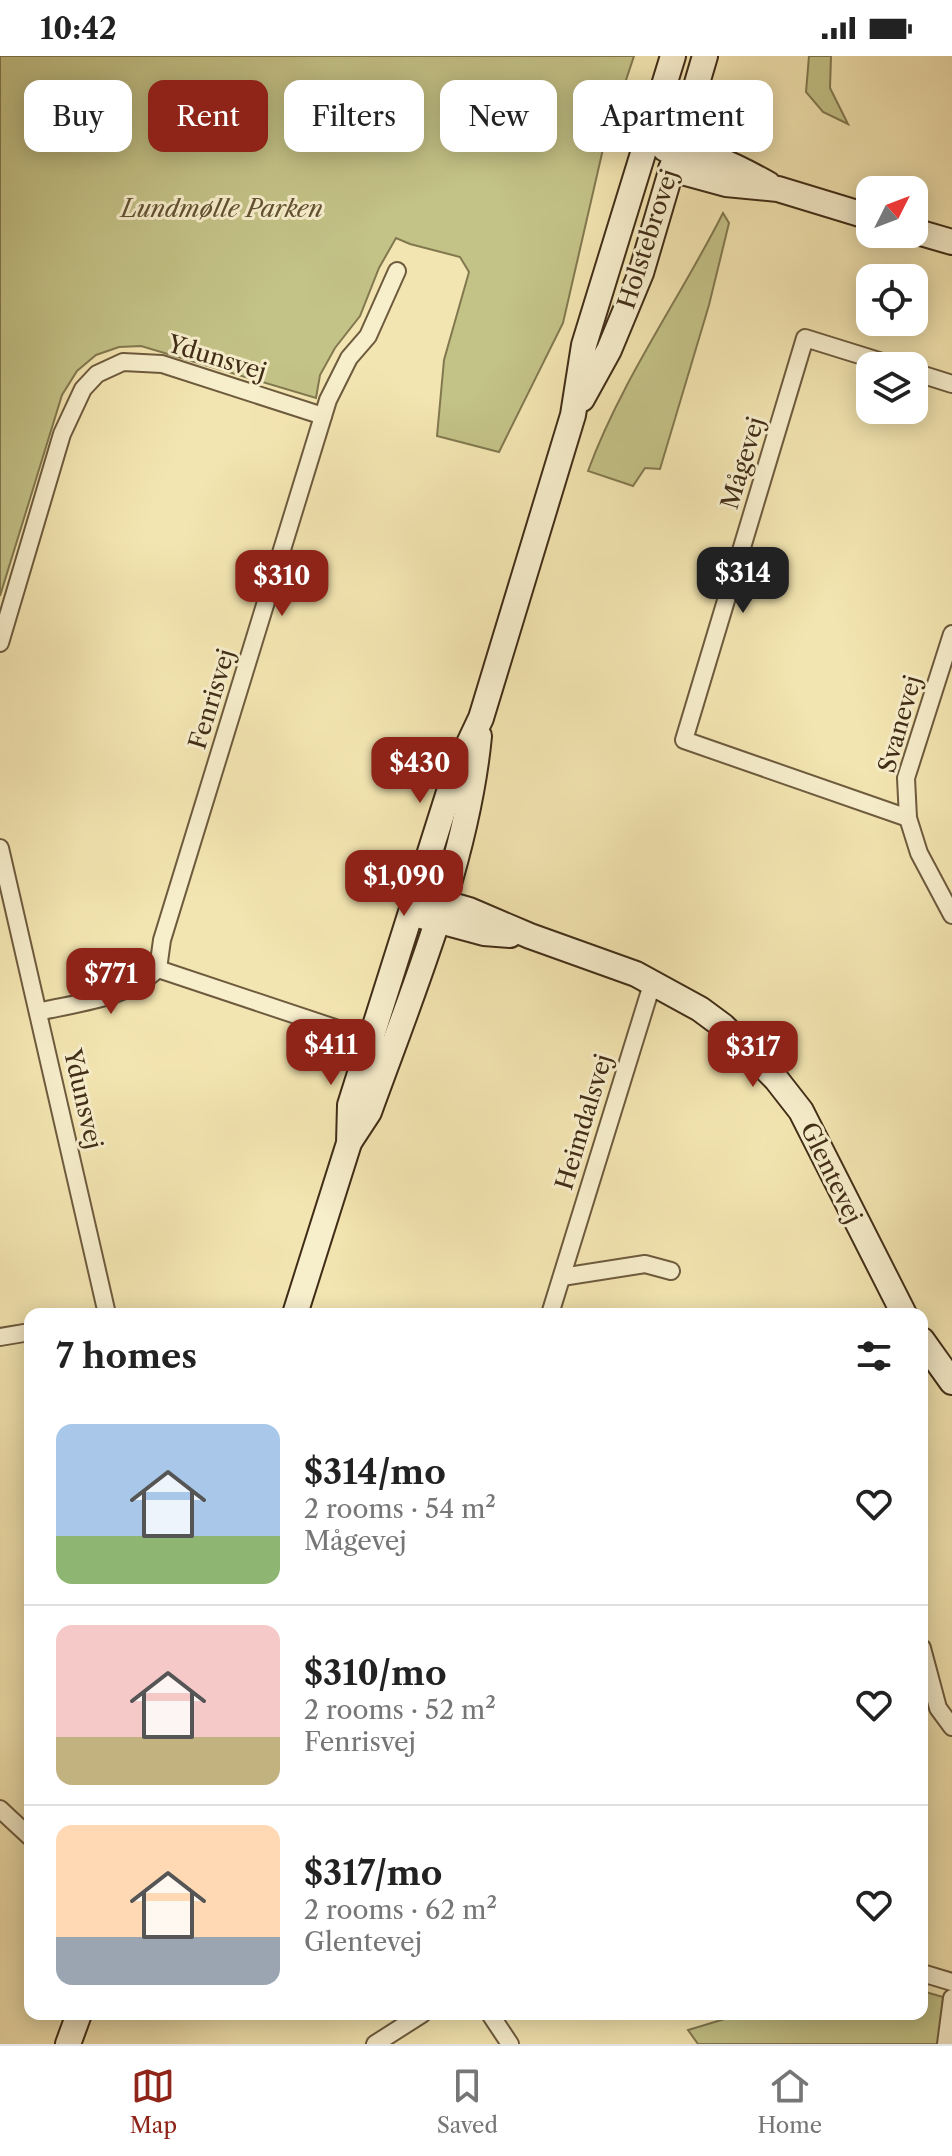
<!DOCTYPE html>
<html lang="en">
<head>
<meta charset="utf-8">
<style>
  body { margin:0; font-family:"Libre Caslon Text",serif; background:#f2f2f2; color:#222; height:100vh; display:flex; flex-direction:column; font-size:30px; white-space:nowrap }
  * { box-sizing:border-box; margin:0 }
  p { font-size:26px; color:#767676 }
  .icon { flex:none; width:44px; height:44px; fill:none; stroke:currentColor; stroke-width:2; stroke-linecap:round; stroke-linejoin:round }
  .map { position:relative; flex:1; overflow:hidden }
  .details { position:absolute; left:24px; top:1252px; width:904px; height:712px; display:flex; flex-direction:column; background:#fff; border-radius:16px; box-shadow:0 4px 20px #0003 }
  .details>* { flex:none }
  .guide { position:absolute; left:24px; top:24px; width:904px; height:72px; display:flex; gap:16px }
  .needle { width:52px; rotate:48deg }
  .buttons { position:absolute; left:856px; top:120px; display:grid; gap:16px }
  .buttons a { display:grid; place-items:center; width:72px; height:72px; border-radius:16px; background:#fff; box-shadow:0 4px 20px #0003; font-size:40px }
  .price { position:absolute; translate:-50% -68px; padding:0 18px; border-radius:16px; background:#8f2418; color:#fff; font-size:26px; line-height:52px; filter:drop-shadow(0 2px 4px #0008) }
  .price::after { content:''; position:absolute; left:50%; top:48px; width:24px; height:18px; margin-left:-12px; background:inherit; clip-path:polygon(0 0,100% 0,50% 100%) }
  .price.selected { background:#222; color:#fff }
  ul { padding:0; list-style:none }
  li { display:flex; align-items:center; gap:24px; height:200px; padding:0 32px }
  li+li { border-top:2px solid #e0e0e0 }
  li span { display:grid; place-items:center; flex:none; width:224px; height:160px; border-radius:16px; color:#555 }
  li>.icon { margin-inline-start:auto }
  span .icon { width:96px; height:96px; fill:#fffc; stroke-width:1 }
  li b { font-size:34px }
  h2 { display:flex; justify-content:space-between; align-items:center; height:96px; padding:0 32px; font-size:34px }
  .tag { padding:0 28px; border-radius:16px; background:#fff; box-shadow:0 4px 20px #0003; font-size:28px; line-height:72px }
  .tag.selected { background:#8f2418; color:#fff }
  .status { display:flex; justify-content:space-between; align-items:center; height:56px; padding:0 40px; background:#fff; direction:ltr }
  .status svg { height:22px; fill:currentColor }
  .tabs { display:flex; justify-content:space-around; align-items:center; height:112px; border-top:2px solid #e0e0e0; background:#fff; font-size:22px; color:#767676 }
  .tabs a { display:grid; justify-items:center; gap:4px }
  .tabs .selected { color:#8f2418 }
  .map>svg:first-child { display:block }
</style>
</head>
<body>
<div class="status"><b>10:42</b><svg viewBox="0 0 49 12"><path d="M0 12V9h3v3zM5 12V6h3v6zM10 12V3h3v9zM15 12V0h3v12zM26 1h20v11H26zM47 4h2v5h-2z"/></svg></div>
<div class="map">
<svg width="952" height="1988" viewBox="0 0 952 1988">
  <rect width="100%" height="100%" fill="#f3e5b1"/>
  <filter id="stains"><feTurbulence type="fractalNoise" baseFrequency=".0025" numOctaves="4"/><feColorMatrix values="0 0 0 0 .2 0 0 0 0 .09 0 0 0 0 .02 0 0 0 .5 -.17"/></filter>
  <radialGradient id="worn" r=".72"><stop offset=".6" stop-color="#630" stop-opacity="0"/><stop offset="1" stop-color="#630" stop-opacity=".3"/></radialGradient>
  <g fill="#c3c287" stroke="#82784f" stroke-width="2">
    <polygon points="0,0 634,0 603,93 563,267 499,396 437,380 444,304 469,216 460,201 410,188 396,182 379,212 360,260 335,292 320,319 316,342 141,290 119,291 96,299 77,315 62,339 0,540"/>
    <polygon points="809,0 831,0 830,32 848,68 823,56 806,36"/>
    <path d="M723,157L729,167L709,249L660,413L645,412L633,430L588,415C622,323 679,244 723,157Z"/>
    <polygon points="922,1935 943,1941 939,1988 698,1988 688,1974 741,1958 922,1958"/>
  </g>
  <g fill="none" stroke-linecap="round" stroke-linejoin="round">
    <defs>
      <g id="street">
        <polyline points="895,310 805,282 684,684 908,762"/>
        <polyline points="914,316 952,328"/>
        <polyline points="952,578 906,722 908,762 919,797 952,859"/>
        <polyline points="0,587 62,378 83,333 97,318 123,306 162,308 323,360"/>
        <polyline points="0,792 107,1258"/>
        <polyline points="158,913 162,884 328,344 349,302 368,280 397,215"/>
        <polyline points="158,913 377,986"/>
        <path d="M38,956C81,946 125,943 158,913"/>
        <polyline points="562,1221 645,1208 671,1215"/>
        <polyline points="550,1258 653,925"/>
        <polyline points="0,1281 30,1276"/>
        <polyline points="922,1592 938,1652 952,1671"/>
        <polyline points="0,1753 30,1781"/>
        <polyline points="922,1917 952,1926"/>
        <polyline points="490,1958 510,1988"/>
        <polyline points="375,1988 422,1958"/>
        <polyline points="946,1988 952,1942"/>
      </g>
      <g id="secondary">
        <path d="M665,93C696,89 741,113 768,128"/>
        <polyline points="671,113 726,128 778,133 870,161"/>
        <polyline points="914,175 952,186"/>
        <polyline points="582,343 609,294 641,217 705,0"/>
        <polyline points="417,839 469,854 530,880 636,918 700,953 723,970 776,1023 801,1055 904,1258"/>
        <polyline points="421,860 484,877 510,879"/>
        <path d="M350,1085L369,1056C412,937 467,806 479,680"/>
        <polyline points="295,1258 349,1087 350,1049 455,717 481,662 573,359 584,289 673,0"/>
        <polyline points="922,1284 952,1326"/>
        <polyline points="68,1988 79,1958"/>
      </g>
    </defs>
    <use href="#street" stroke="#6e5b3e" stroke-width="20"/>
    <use href="#secondary" stroke="#412d17" stroke-width="28"/>
    <use href="#street" stroke="#f7eecc" stroke-width="16"/>
    <use href="#secondary" stroke="#f7eecc" stroke-width="24"/>
  </g>
  <g text-anchor="middle" stroke-width="6" stroke-linejoin="round" paint-order="stroke">
    <g font-size="24" font-style="italic" fill="#625233" stroke="#f7eecc">
      <text x="222" y="161">Lundmølle Parken</text>
    </g>
    <g font-size="24" fill="#412d17" stroke="#f7eecc">
      <text transform="translate(648 183) rotate(-72)" y="8">Holstebrovej</text>
      <text transform="translate(217 302) rotate(17)" y="8">Ydunsvej</text>
      <text transform="translate(743 407) rotate(-73)" y="8">Mågevej</text>
      <text transform="translate(212 643) rotate(-73)" y="8">Fenrisvej</text>
      <text transform="translate(900 668) rotate(-74)" y="8">Svanevej</text>
      <text transform="translate(83 1043) rotate(77)" y="8">Ydunsvej</text>
      <text transform="translate(584 1066) rotate(-73)" y="8">Heimdalsvej</text>
      <text transform="translate(831 1117) rotate(64)" y="8">Glentevej</text>
    </g>
  </g>
  <rect width="100%" height="100%" filter="url(#stains)"/>
  <rect width="100%" height="100%" fill="url(#worn)"/>
</svg>
<div class="buttons">
<a><svg class="needle" viewBox="-14 -14 28 28"><path d="M0-13l5 13h-10z" fill="#e53935"/><path d="M0 13l5-13h-10z" fill="#767676"/></svg></a>
<a><svg class="icon" aria-label="locate" viewBox="0 0 24 24"><circle cx="12" cy="12" r="6"/><path d="M12 2v4M12 18v4M2 12h4M18 12h4"/></svg></a>
<a><svg class="icon" aria-label="layers" viewBox="0 0 24 24"><path d="M12 4l9 5-9 5-9-5zM3 14l9 5 9-5"/></svg></a>
</div>
<b class="price selected" style="left:743px;top:559px">$314</b>
<b class="price" style="left:282px;top:562px">$310</b>
<b class="price" style="left:420px;top:749px">$430</b>
<b class="price" style="left:404px;top:862px">$1,090</b>
<b class="price" style="left:111px;top:960px">$771</b>
<b class="price" style="left:331px;top:1031px">$411</b>
<b class="price" style="left:753px;top:1033px">$317</b>
<div class="guide">
<a class="tag">Buy</a>
<a class="tag selected">Rent</a>
<a class="tag">Filters</a>
<a class="tag">New</a>
<a class="tag">Apartment</a>
</div>
<section class="details">
<h2>7 homes<svg class="icon" aria-label="filters" viewBox="0 0 24 24"><path d="M4 7h16M4 17h16"/><circle cx="9" cy="7" r="2"/><circle cx="15" cy="17" r="2"/></svg></h2>
<ul>
<li><span style="background:linear-gradient(#a9c7e8 70%,#8fb573 0)"><svg class="icon" aria-label="home" viewBox="0 0 24 24"><path d="M3 11l9-7 9 7M6 9v11h12V9"/></svg></span><div><b>$314/mo</b><p>2 rooms · 54 m²</p><p>Mågevej</p></div><svg class="icon" aria-label="heart" viewBox="0 0 24 24"><path d="M12 20l-8-8c-3-5 5-10 8-4 3-6 11-1 8 4z"/></svg></li>
<li><span style="background:linear-gradient(#f6c9c9 70%,#c2b280 0)"><svg class="icon" aria-label="home" viewBox="0 0 24 24"><path d="M3 11l9-7 9 7M6 9v11h12V9"/></svg></span><div><b>$310/mo</b><p>2 rooms · 52 m²</p><p>Fenrisvej</p></div><svg class="icon" aria-label="heart" viewBox="0 0 24 24"><path d="M12 20l-8-8c-3-5 5-10 8-4 3-6 11-1 8 4z"/></svg></li>
<li><span style="background:linear-gradient(#ffd9b3 70%,#9aa5b1 0)"><svg class="icon" aria-label="home" viewBox="0 0 24 24"><path d="M3 11l9-7 9 7M6 9v11h12V9"/></svg></span><div><b>$317/mo</b><p>2 rooms · 62 m²</p><p>Glentevej</p></div><svg class="icon" aria-label="heart" viewBox="0 0 24 24"><path d="M12 20l-8-8c-3-5 5-10 8-4 3-6 11-1 8 4z"/></svg></li>
</ul>
</section>
</div>
<nav class="tabs">
<a class="selected"><svg class="icon" aria-label="map" viewBox="0 0 24 24"><path d="M3 6l6-2 6 2 6-2v14l-6 2-6-2-6 2zM9 4v14M15 6v14"/></svg>Map</a>
<a><svg class="icon" aria-label="saved" viewBox="0 0 24 24"><path d="M7 4h10v16l-5-4-5 4z"/></svg>Saved</a>
<a><svg class="icon" aria-label="home" viewBox="0 0 24 24"><path d="M3 11l9-7 9 7M6 9v11h12V9"/></svg>Home</a>
</nav>
</body>
</html>
